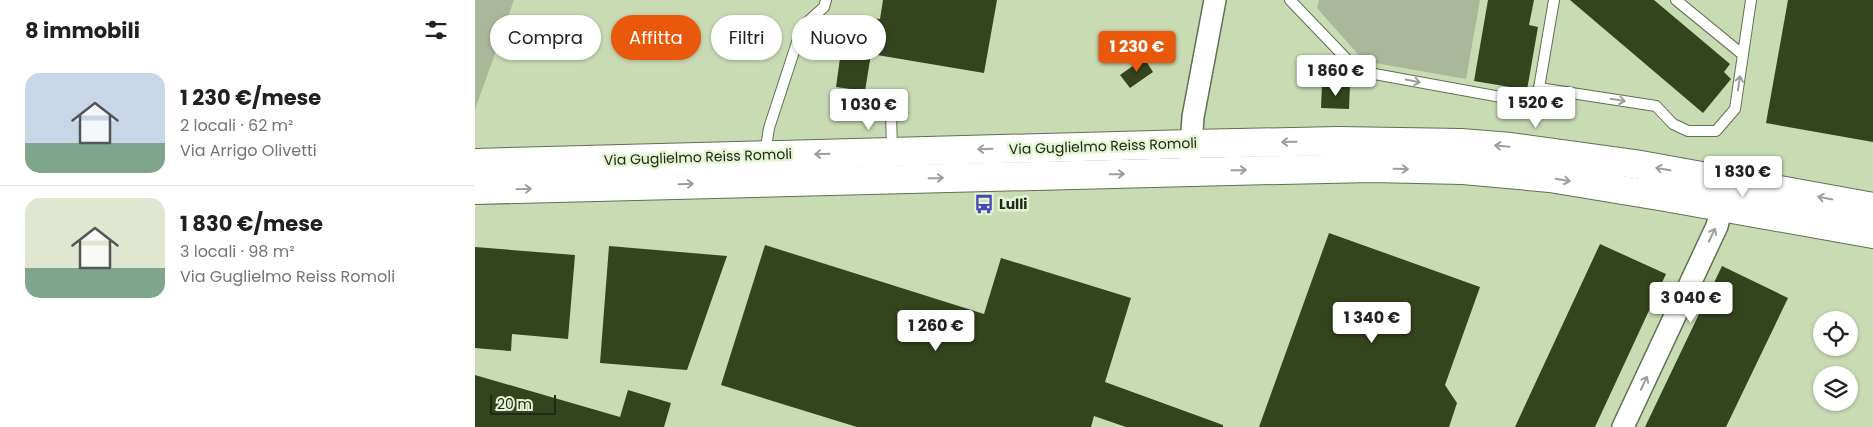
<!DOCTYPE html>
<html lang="it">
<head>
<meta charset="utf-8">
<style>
  body { margin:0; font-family:Poppins,sans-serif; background:#f2f2f2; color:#202124; height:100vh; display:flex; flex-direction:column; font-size:19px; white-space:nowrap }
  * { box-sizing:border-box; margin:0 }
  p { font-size:16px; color:#757577 }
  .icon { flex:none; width:28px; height:28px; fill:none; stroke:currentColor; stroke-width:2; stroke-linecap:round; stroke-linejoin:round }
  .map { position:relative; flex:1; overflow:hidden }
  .side { display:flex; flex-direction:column; background:#fff; width:475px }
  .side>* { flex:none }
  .guide { position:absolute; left:15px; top:15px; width:475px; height:45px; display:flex; gap:10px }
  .tools { position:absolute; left:1338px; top:311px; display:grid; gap:10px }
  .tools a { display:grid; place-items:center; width:45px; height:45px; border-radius:50%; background:#fff; box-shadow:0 1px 4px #0004; font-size:25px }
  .scale { position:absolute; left:15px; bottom:12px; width:66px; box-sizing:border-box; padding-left:5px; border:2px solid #22281b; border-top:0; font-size:14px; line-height:18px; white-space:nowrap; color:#22281b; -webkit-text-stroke:4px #e5f5d2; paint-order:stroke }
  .price { position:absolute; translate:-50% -42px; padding:0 11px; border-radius:5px; background:#fff; color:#222; font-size:16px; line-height:32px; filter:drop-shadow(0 1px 2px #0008) }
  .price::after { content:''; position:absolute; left:50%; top:30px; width:15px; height:11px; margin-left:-8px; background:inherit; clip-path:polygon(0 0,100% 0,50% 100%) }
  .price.active { background:#ea580c; color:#fff }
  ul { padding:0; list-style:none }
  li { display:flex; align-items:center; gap:15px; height:125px; padding:0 25px }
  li+li { border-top:1px solid #e0e0e0 }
  li span { display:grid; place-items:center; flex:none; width:140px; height:100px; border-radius:15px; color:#555 }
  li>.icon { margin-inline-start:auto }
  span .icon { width:60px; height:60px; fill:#fffc; stroke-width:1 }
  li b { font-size:21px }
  h2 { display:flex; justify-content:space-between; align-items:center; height:60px; padding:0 25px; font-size:21px }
  .pill { padding:0 18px; border-radius:22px; background:#fff; box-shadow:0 1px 4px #0004; font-size:18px; line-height:45px }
  .pill.active { background:#ea580c; color:#fff }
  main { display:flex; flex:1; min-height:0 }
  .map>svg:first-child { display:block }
</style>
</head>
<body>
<main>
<section class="side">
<h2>8 immobili<svg class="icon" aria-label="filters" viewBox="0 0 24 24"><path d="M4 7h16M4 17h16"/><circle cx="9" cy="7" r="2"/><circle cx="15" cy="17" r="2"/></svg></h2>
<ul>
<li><span style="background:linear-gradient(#c9d6e8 70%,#7fa58c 0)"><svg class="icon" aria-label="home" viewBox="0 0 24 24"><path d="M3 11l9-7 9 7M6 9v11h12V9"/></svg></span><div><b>1 230 €/mese</b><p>2 locali · 62 m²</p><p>Via Arrigo Olivetti</p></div></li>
<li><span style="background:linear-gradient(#dfe7d0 70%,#7fa58c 0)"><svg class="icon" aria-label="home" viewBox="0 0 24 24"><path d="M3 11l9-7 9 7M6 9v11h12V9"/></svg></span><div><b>1 830 €/mese</b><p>3 locali · 98 m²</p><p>Via Guglielmo Reiss Romoli</p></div></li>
</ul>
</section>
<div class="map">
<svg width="1398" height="427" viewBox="0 0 1398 427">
  <rect width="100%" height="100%" fill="#d8e7c5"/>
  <path fill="#c9dbb3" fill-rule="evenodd" d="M39,0H1398V427H0V110ZM1346,320H1374V348H1346ZM1346,375H1374V402H1346Z"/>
  <g fill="#aab799">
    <polygon points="0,0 39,0 0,110"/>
    <polygon points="844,0 1005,0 991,79 889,61 842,8"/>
  </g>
  <g fill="#34441c">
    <polygon points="408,0 522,0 509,73 396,54 390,91 361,87 371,15 405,19"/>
    <polygon points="1013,0 1059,0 1054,25 1063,27 1052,90 999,81"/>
    <polygon points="1095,0 1179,0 1255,64 1249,72 1256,79 1228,113"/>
    <polygon points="1313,0 1398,0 1398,142 1291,123"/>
    <polygon points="669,58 678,72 655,88 645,75"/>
    <polygon points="847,84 875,85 874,109 846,108"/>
    <polygon points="854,233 1005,287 970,385 982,403 974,427 784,427"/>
    <polygon points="1125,244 1191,274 1120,427 1040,427"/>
    <polygon points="290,245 509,314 526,258 656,298 630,382 748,425 748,427 651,427 619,416 616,427 382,427 246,385"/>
    <polygon points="134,246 252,256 212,370 125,363"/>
    <polygon points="0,247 100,255 93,339 37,334 36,351 0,348"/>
    <polygon points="1247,266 1313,298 1251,427 1170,427"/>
    <polygon points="0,375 145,417 153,390 196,403 189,427 0,427"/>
  </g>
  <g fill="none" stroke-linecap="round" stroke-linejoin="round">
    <defs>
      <g id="lane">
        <polyline points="815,0 883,71 1053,102 1064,88 1181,106 1198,124 1213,131 1241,131 1260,109 1276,0"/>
        <polyline points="1201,0 1267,54"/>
        <polyline points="1064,88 1079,0"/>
        <polyline points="416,112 417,151"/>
        <polyline points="290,154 294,128 327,27 349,7 351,0"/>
      </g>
      <g id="street">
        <polyline points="715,159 718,117 740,0"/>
        <polyline points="1148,427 1242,226 1250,194"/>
      </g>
      <g id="secondary">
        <polyline points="0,163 716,144 863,141 986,143 1036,147 1160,164 1398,207"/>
        <polyline points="0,190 756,171 896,168 988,170 1075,178 1190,197 1398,234"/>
      </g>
    </defs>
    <use href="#lane" stroke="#626f51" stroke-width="12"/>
    <use href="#street" stroke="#626f51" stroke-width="24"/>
    <use href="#secondary" stroke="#626f51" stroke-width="30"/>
    <use href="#lane" stroke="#fff" stroke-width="10"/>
    <use href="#street" stroke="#fff" stroke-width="21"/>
    <use href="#secondary" stroke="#fff" stroke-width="28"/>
  </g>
  <defs><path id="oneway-shaft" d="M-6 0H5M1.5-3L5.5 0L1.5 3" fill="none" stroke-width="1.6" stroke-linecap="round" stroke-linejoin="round" transform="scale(1.25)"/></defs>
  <g stroke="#9c9e98">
    <use href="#oneway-shaft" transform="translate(938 81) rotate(11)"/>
    <use href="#oneway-shaft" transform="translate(1264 83) rotate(-82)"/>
    <use href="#oneway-shaft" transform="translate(1143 100) rotate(9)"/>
    <use href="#oneway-shaft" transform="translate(814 142) rotate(179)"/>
    <use href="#oneway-shaft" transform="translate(1027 146) rotate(-175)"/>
    <use href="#oneway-shaft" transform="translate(510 149) rotate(178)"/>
    <use href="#oneway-shaft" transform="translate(347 154) rotate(178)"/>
    <use href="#oneway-shaft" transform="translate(926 169) rotate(1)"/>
    <use href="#oneway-shaft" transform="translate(1188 169) rotate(-170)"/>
    <use href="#oneway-shaft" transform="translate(764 170) rotate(-1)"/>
    <use href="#oneway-shaft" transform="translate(642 174) rotate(-1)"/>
    <use href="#oneway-shaft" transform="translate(461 178) rotate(-1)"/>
    <use href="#oneway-shaft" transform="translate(1088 180) rotate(9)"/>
    <use href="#oneway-shaft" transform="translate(211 184) rotate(-2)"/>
    <use href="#oneway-shaft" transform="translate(49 189) rotate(-2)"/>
    <use href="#oneway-shaft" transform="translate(1350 198) rotate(-169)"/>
    <use href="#oneway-shaft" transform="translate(1237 235) rotate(-65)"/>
    <use href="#oneway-shaft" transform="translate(1169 383) rotate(-65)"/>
  </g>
  <defs>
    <symbol id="bus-bare" viewBox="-9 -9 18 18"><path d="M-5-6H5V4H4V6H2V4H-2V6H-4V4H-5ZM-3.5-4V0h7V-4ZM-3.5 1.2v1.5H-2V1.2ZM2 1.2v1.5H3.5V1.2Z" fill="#4746bc" stroke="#e5f5d2" stroke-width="2.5" paint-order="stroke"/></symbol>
  </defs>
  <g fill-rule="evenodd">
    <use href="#bus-bare" x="495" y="190" width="28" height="28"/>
  </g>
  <g text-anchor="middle" stroke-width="5" stroke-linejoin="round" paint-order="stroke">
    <g font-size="14" fill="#22281b" stroke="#e5f5d2">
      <text transform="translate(628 146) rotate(-2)" y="5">Via Guglielmo Reiss Romoli</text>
      <text transform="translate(223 157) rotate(-2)" y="5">Via Guglielmo Reiss Romoli</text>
    </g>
    <g font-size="14" font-weight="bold" fill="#22281b" stroke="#e5f5d2" text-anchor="start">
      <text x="524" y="209">Lulli</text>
    </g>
  </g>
</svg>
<div class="tools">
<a><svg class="icon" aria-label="locate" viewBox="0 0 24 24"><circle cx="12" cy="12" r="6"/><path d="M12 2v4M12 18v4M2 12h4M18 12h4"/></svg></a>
<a><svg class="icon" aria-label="layers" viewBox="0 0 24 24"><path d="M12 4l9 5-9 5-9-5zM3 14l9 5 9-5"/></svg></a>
</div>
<div class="scale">20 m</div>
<b class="price active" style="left:662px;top:73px">1 230 €</b>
<b class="price" style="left:861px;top:97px">1 860 €</b>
<b class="price" style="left:1061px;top:129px">1 520 €</b>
<b class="price" style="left:394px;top:131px">1 030 €</b>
<b class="price" style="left:1268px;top:198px">1 830 €</b>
<b class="price" style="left:1216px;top:324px">3 040 €</b>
<b class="price" style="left:897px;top:344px">1 340 €</b>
<b class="price" style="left:461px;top:352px">1 260 €</b>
<div class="guide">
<a class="pill">Compra</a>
<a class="pill active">Affitta</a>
<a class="pill">Filtri</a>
<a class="pill">Nuovo</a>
</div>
</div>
</main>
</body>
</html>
